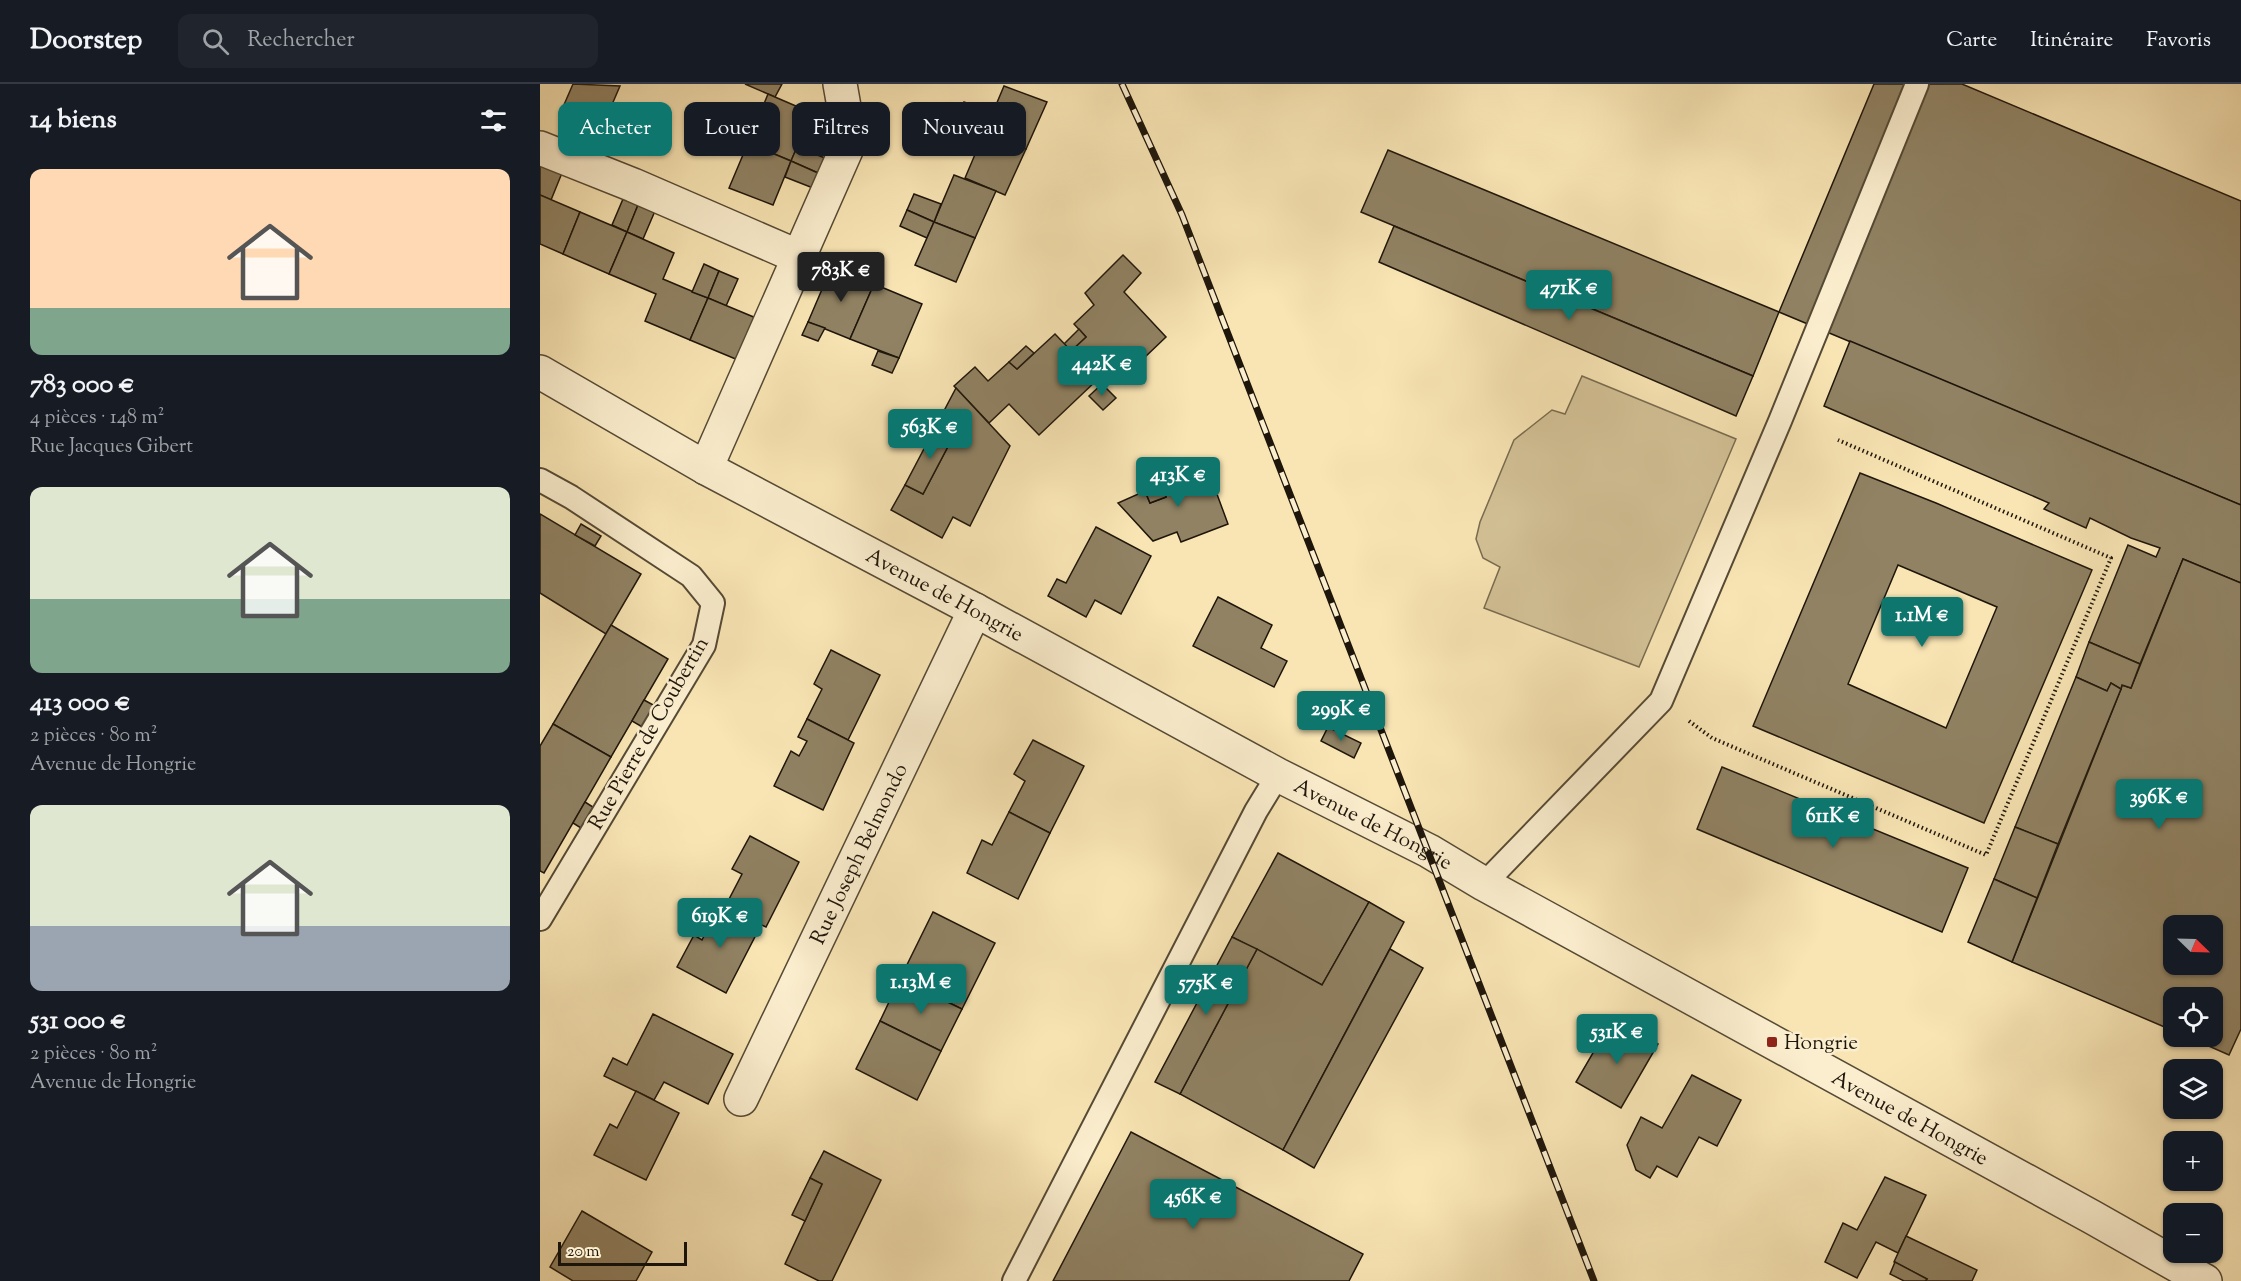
<!DOCTYPE html>
<html lang="fr">
<head>
<meta charset="utf-8">
<style>
  body { margin:0; font-family:"Sorts Mill Goudy",serif; background:#20242c; color:#f1f3f6; height:100vh; display:flex; flex-direction:column; font-size:22px; white-space:nowrap }
  * { box-sizing:border-box; margin:0 }
  p { font-size:20px; color:#9ea1a6 }
  .icon { flex:none; width:33px; height:33px; fill:none; stroke:currentColor; stroke-width:2; stroke-linecap:round; stroke-linejoin:round }
  .map { position:relative; flex:1; overflow:hidden }
  .drawer { display:flex; flex-direction:column; background:#171b24; width:540px }
  .drawer>* { flex:none }
  .guide { position:absolute; left:18px; top:18px; width:570px; height:54px; display:flex; gap:12px }
  .needle { width:39px; rotate:113deg }
  .controls { position:absolute; left:1623px; top:831px; display:grid; gap:12px }
  .controls a { display:grid; place-items:center; width:60px; height:60px; border-radius:12px; background:#171b24; box-shadow:0 2px 4px #0004; font-size:30px }
  .scale { position:absolute; left:18px; bottom:15px; width:129px; box-sizing:border-box; padding-left:6px; border:3px solid #1e160b; border-top:0; font-size:16px; line-height:21px; white-space:nowrap; color:#1e160b; -webkit-text-stroke:4px #fbeece; paint-order:stroke }
  .price { position:absolute; translate:-50% -51px; padding:0 14px; border-radius:6px; background:#0f766e; color:#fff; font-size:20px; line-height:39px; filter:drop-shadow(0 2px 3px #0008) }
  .price::after { content:''; position:absolute; left:50%; top:36px; width:18px; height:14px; margin-left:-9px; background:inherit; clip-path:polygon(0 0,100% 0,50% 100%) }
  .price.active { background:#222; color:#fff }
  ul { padding:0; list-style:none }
  li { display:grid; align-content:center; gap:12px; height:318px; padding:0 30px }
  li span { display:grid; place-items:center; height:186px; border-radius:12px; color:#555 }
  li>.icon { margin-inline-start:auto }
  span .icon { width:108px; height:108px; fill:#fffc; stroke-width:1 }
  li b { font-size:26px }
  h2 { display:flex; justify-content:space-between; align-items:center; height:72px; padding:0 30px; font-size:26px }
  .tag { padding:0 21px; border-radius:12px; background:#171b24; box-shadow:0 2px 4px #0004; font-size:21px; line-height:54px }
  .tag.active { background:#0f766e; color:#fff }
  header { display:flex; align-items:center; gap:36px; box-sizing:border-box; height:84px; padding:0 30px; background:#171b24; border-bottom:2px solid #363941 }
  header strong { font-size:28px }
  nav { display:flex; gap:33px; margin-inline-start:auto; font-size:21px }
  .search { width:420px; height:54px; background:#20242c; display:flex; align-items:center; gap:15px; box-sizing:border-box; padding:0 21px; border-radius:12px; color:#9ea1a6; font-size:22px }
  main { display:flex; flex:1; min-height:0 }
  .map>svg:first-child { display:block }
</style>
</head>
<body>
<header>
<strong>Doorstep</strong>
<div class="search"><svg class="icon" aria-label="search" viewBox="0 0 24 24"><circle cx="10" cy="10" r="6"/><path d="M15 15l6 6"/></svg>Rechercher</div>
<nav><a>Carte</a><a>Itinéraire</a><a>Favoris</a></nav>
</header>
<main>
<section class="drawer">
<h2>14 biens<svg class="icon" aria-label="filters" viewBox="0 0 24 24"><path d="M4 7h16M4 17h16"/><circle cx="9" cy="7" r="2"/><circle cx="15" cy="17" r="2"/></svg></h2>
<ul>
<li><span style="background:linear-gradient(#ffd9b3 75%,#7fa58c 0)"><svg class="icon" aria-label="home" viewBox="0 0 24 24"><path d="M3 11l9-7 9 7M6 9v11h12V9"/></svg></span><div><b>783 000 €</b><p>4 pièces · 148 m²</p><p>Rue Jacques Gibert</p></div></li>
<li><span style="background:linear-gradient(#dfe7d0 60%,#7fa58c 0)"><svg class="icon" aria-label="home" viewBox="0 0 24 24"><path d="M3 11l9-7 9 7M6 9v11h12V9"/></svg></span><div><b>413 000 €</b><p>2 pièces · 80 m²</p><p>Avenue de Hongrie</p></div></li>
<li><span style="background:linear-gradient(#dfe7d0 65%,#9aa5b1 0)"><svg class="icon" aria-label="home" viewBox="0 0 24 24"><path d="M3 11l9-7 9 7M6 9v11h12V9"/></svg></span><div><b>531 000 €</b><p>2 pièces · 80 m²</p><p>Avenue de Hongrie</p></div></li>
</ul>
</section>
<div class="map">
<svg width="1701" height="1197" viewBox="0 0 1701 1197">
  <rect width="100%" height="100%" fill="#f9e5b4"/>
  <filter id="stains"><feTurbulence type="fractalNoise" baseFrequency=".00333" numOctaves="4"/><feColorMatrix values="0 0 0 0 .2 0 0 0 0 .09 0 0 0 0 .02 0 0 0 .5 -.17"/></filter>
  <radialGradient id="worn" r=".72"><stop offset=".6" stop-color="#630" stop-opacity="0"/><stop offset="1" stop-color="#630" stop-opacity=".3"/></radialGradient>
  <polygon fill="#d4c297" stroke="#796c51" stroke-width="1.5" points="1042,292 1196,355 1099,583 944,524 960,483 943,474 936,455 940,438 974,356 1012,326 1025,330"/>
  <g fill="#908263" stroke="#1e160b" stroke-width="1.5" fill-rule="evenodd">
    <polygon points="33,0 80,2 61,46 20,30"/>
    <polygon points="205,0 242,0 235,13"/>
    <polygon points="1334,0 1422,0 1701,117 1701,421 1239,228"/>
    <polygon points="464,2 507,18 486,65 445,47"/>
    <polygon points="228,10 272,29 251,77 208,59"/>
    <polygon points="424,18 453,29 445,47 416,36"/>
    <polygon points="416,36 445,47 438,63 409,52"/>
    <polygon points="445,47 486,65 465,111 425,94"/>
    <polygon points="208,59 251,77 233,121 189,104"/>
    <polygon points="257,63 285,74 278,89 251,77"/>
    <polygon points="848,66 1239,228 1213,292 821,128"/>
    <polygon points="251,77 278,89 273,104 245,93"/>
    <polygon points="0,79 22,89 11,116 0,111"/>
    <polygon points="414,91 456,107 435,154 394,138"/>
    <polygon points="374,110 401,120 394,138 367,126"/>
    <polygon points="0,111 40,128 23,170 0,160"/>
    <polygon points="83,115 98,121 87,148 72,141"/>
    <polygon points="98,121 115,127 103,155 87,148"/>
    <polygon points="367,126 394,138 387,154 360,142"/>
    <polygon points="40,128 87,148 69,190 23,170"/>
    <polygon points="394,138 435,154 416,198 375,181"/>
    <polygon points="854,142 1213,292 1196,332 839,178"/>
    <polygon points="87,148 134,169 123,195 168,214 150,256 105,237 116,210 69,190"/>
    <polygon points="583,171 601,189 584,208 626,253 605,273 602,268 565,302 531,267 546,253 534,240 554,221 545,209"/>
    <polygon points="164,180 179,187 168,214 152,208"/>
    <polygon points="292,182 334,200 310,255 268,238"/>
    <polygon points="179,187 198,195 186,222 168,214"/>
    <polygon points="334,200 382,220 359,274 310,255"/>
    <polygon points="168,214 216,234 198,276 150,256"/>
    <polygon points="268,238 285,244 278,257 262,251"/>
    <polygon points="539,245 546,253 531,267 524,260"/>
    <polygon points="515,250 558,295 499,351 469,320 449,339 414,302 435,283 448,297 469,278 477,285"/>
    <polygon points="1310,257 1701,421 1701,499 1643,475 1600,580 1549,558 1588,461 1616,473 1620,464 1591,454 1550,434 1546,444 1504,425 1509,419 1284,322"/>
    <polygon points="486,262 494,269 477,285 469,278"/>
    <polygon points="338,267 359,274 352,289 332,281"/>
    <polygon points="562,300 576,314 563,326 549,312"/>
    <polygon points="416,304 470,362 430,442 413,433 402,454 351,426 365,401 383,410 414,351 396,342"/>
    <polygon points="396,342 414,351 383,410 365,401"/>
    <polygon points="644,379 652,401 671,394 688,440 641,458 637,448 613,457 578,419 605,407 610,419 626,413 618,390"/>
    <path d="M1320,389L1396,419L1552,486L1444,739L1213,642ZM1358,481L1457,523L1406,644L1308,600Z"/>
    <polygon points="622,400 626,413 610,419 605,407"/>
    <polygon points="0,430 101,490 66,550 0,509"/>
    <polygon points="41,440 61,452 55,462 35,451"/>
    <polygon points="556,443 611,472 581,530 555,516 546,533 508,512 517,495 526,499"/>
    <path d="M1643,475L1701,499V945L1689,971L1646,952H1672V914H1634V947L1472,878L1581,605L1582,601L1591,604ZM1634,842H1672V880H1634Z"/>
    <polygon points="678,513 732,541 721,564 747,577 734,603 653,562"/>
    <polygon points="71,541 128,575 71,673 13,640"/>
    <polygon points="1549,558 1600,580 1591,604 1582,601 1581,605 1571,599 1567,607 1536,593"/>
    <polygon points="291,566 340,591 308,656 267,635 282,605 274,600"/>
    <polygon points="1536,593 1567,607 1571,599 1581,605 1518,760 1475,743"/>
    <polygon points="104,616 117,623 104,644 92,637"/>
    <polygon points="267,635 314,659 283,726 234,702 251,667 259,672 267,657 258,653"/>
    <polygon points="13,640 71,673 4,789 0,787 0,662"/>
    <polygon points="788,643 821,659 814,674 781,657"/>
    <polygon points="493,656 544,682 510,749 469,728 485,697 474,690"/>
    <polygon points="1182,683 1428,784 1402,848 1157,745"/>
    <polygon points="45,718 56,725 44,746 33,739"/>
    <polygon points="469,728 510,749 478,815 427,789 442,756 452,761"/>
    <polygon points="1475,743 1518,760 1497,814 1454,795"/>
    <polygon points="210,752 259,778 226,843 185,823 202,790 192,785"/>
    <polygon points="738,769 829,818 782,901 692,853"/>
    <polygon points="1454,795 1497,814 1472,878 1428,858"/>
    <polygon points="829,818 864,838 743,1066 640,1010 717,865 782,901"/>
    <polygon points="180,820 221,841 186,909 137,883 154,851 162,856"/>
    <polygon points="393,828 455,859 422,925 360,895"/>
    <polygon points="692,853 717,865 640,1010 615,998"/>
    <polygon points="850,865 883,884 774,1084 743,1066"/>
    <polygon points="360,895 422,925 401,967 340,937"/>
    <polygon points="113,930 193,970 168,1020 124,998 114,1016 64,992 73,974 87,981"/>
    <polygon points="340,937 401,967 377,1016 316,985"/>
    <polygon points="1081,938 1118,960 1081,1024 1036,998 1061,955 1068,960"/>
    <polygon points="1152,991 1201,1016 1177,1062 1159,1053 1137,1093 1117,1082 1110,1094 1096,1086 1087,1061 1101,1033 1122,1044"/>
    <polygon points="96,1007 139,1029 106,1096 54,1071 70,1040 77,1044"/>
    <polygon points="591,1048 823,1170 809,1197 513,1197"/>
    <polygon points="284,1067 341,1096 292,1197 279,1197 245,1180 282,1100 270,1094"/>
    <polygon points="1345,1093 1386,1111 1358,1169 1336,1158 1317,1194 1285,1178 1303,1139 1317,1146"/>
    <polygon points="270,1094 282,1100 265,1137 252,1131"/>
    <polygon points="42,1127 112,1168 96,1197 33,1197 10,1183"/>
    <polygon points="1366,1152 1437,1186 1432,1197 1385,1197 1387,1195 1354,1178"/>
    <polygon points="1355,1178 1387,1195 1385,1197 1364,1197 1350,1190"/>
  </g>
  <g fill="none" stroke-linecap="round" stroke-linejoin="round">
    <defs>
      <g id="lane">
        <polyline points="0,396 31,413 151,492 173,519 164,561 0,835"/>
        <polyline points="944,800 1121,617 1240,337 1377,0"/>
        <polyline points="474,1197 716,727 738,691"/>
      </g>
      <g id="street">
        <polyline points="0,64 93,101 259,173"/>
        <path id="s1" d="M0,288L166,384L435,526L738,691L889,767L944,800L1552,1133L1665,1197"/>
        <polyline points="166,384 310,57 300,0"/>
        <path id="s2" d="M201,1015L435,526"/>
      </g>
    </defs>
    <use href="#lane" stroke="#554a35" stroke-width="26"/>
    <use href="#street" stroke="#554a35" stroke-width="36"/>
    <polyline stroke="#1e160b" stroke-width="4" stroke-dasharray="1.5 3" stroke-linecap="butt" points="1149,637 1172,654 1446,771 1571,474 1298,356"/>
    <use href="#lane" stroke="#fbeece" stroke-width="22"/>
    <use href="#street" stroke="#fbeece" stroke-width="33"/>
    <defs>
      <polyline id="rail" points="582,0 642,131 1054,1197"/>
    </defs>
    <use href="#rail" stroke="#1e160b" stroke-width="7"/>
    <use href="#rail" stroke="#fbeece" stroke-width="4.5" stroke-dasharray="14" stroke-linecap="butt"/>
  </g>
  <rect fill="#8f2418" stroke="#fbeece" stroke-width="2" x="1226" y="952" width="12" height="12" rx="3"/>
  <g text-anchor="middle" stroke-width="5" stroke-linejoin="round" paint-order="stroke">
    <g font-size="21" fill="#1e160b" stroke="#fbeece">
      <text dy="7" stroke="none"><textPath href="#s1" startOffset="462">Avenue de Hongrie</textPath></text>
      <text transform="translate(108 649) rotate(-60)" y="7">Rue Pierre de Coubertin</text>
      <text dy="7" stroke="none"><textPath href="#s1" startOffset="948">Avenue de Hongrie</textPath></text>
      <text dy="7" stroke="none"><textPath href="#s2" startOffset="272">Rue Joseph Belmondo</textPath></text>
      <text dy="7" stroke="none"><textPath href="#s1" startOffset="1560">Avenue de Hongrie</textPath></text>
    </g>
    <g font-size="21" fill="#1e160b" stroke="#fbeece" text-anchor="start">
      <text x="1244" y="965">Hongrie</text>
    </g>
  </g>
  <rect width="100%" height="100%" filter="url(#stains)"/>
  <rect width="100%" height="100%" fill="url(#worn)"/>
</svg>
<div class="controls">
<a><svg class="needle" viewBox="-14 -14 28 28"><path d="M0-13l5 13h-10z" fill="#e53935"/><path d="M0 13l5-13h-10z" fill="#9ea1a6"/></svg></a>
<a><svg class="icon" aria-label="locate" viewBox="0 0 24 24"><circle cx="12" cy="12" r="6"/><path d="M12 2v4M12 18v4M2 12h4M18 12h4"/></svg></a>
<a><svg class="icon" aria-label="layers" viewBox="0 0 24 24"><path d="M12 4l9 5-9 5-9-5zM3 14l9 5 9-5"/></svg></a>
<a>+</a>
<a>−</a>
</div>
<div class="scale">20 m</div>
<b class="price active" style="left:301px;top:219px">783K €</b>
<b class="price" style="left:1029px;top:237px">471K €</b>
<b class="price" style="left:562px;top:313px">442K €</b>
<b class="price" style="left:390px;top:376px">563K €</b>
<b class="price" style="left:638px;top:424px">413K €</b>
<b class="price" style="left:1382px;top:564px">1.1M €</b>
<b class="price" style="left:801px;top:658px">299K €</b>
<b class="price" style="left:1619px;top:746px">396K €</b>
<b class="price" style="left:1293px;top:765px">611K €</b>
<b class="price" style="left:180px;top:865px">619K €</b>
<b class="price" style="left:381px;top:931px">1.13M €</b>
<b class="price" style="left:666px;top:932px">575K €</b>
<b class="price" style="left:1077px;top:981px">531K €</b>
<b class="price" style="left:653px;top:1146px">456K €</b>
<div class="guide">
<a class="tag active">Acheter</a>
<a class="tag">Louer</a>
<a class="tag">Filtres</a>
<a class="tag">Nouveau</a>
</div>
</div>
</main>
</body>
</html>
